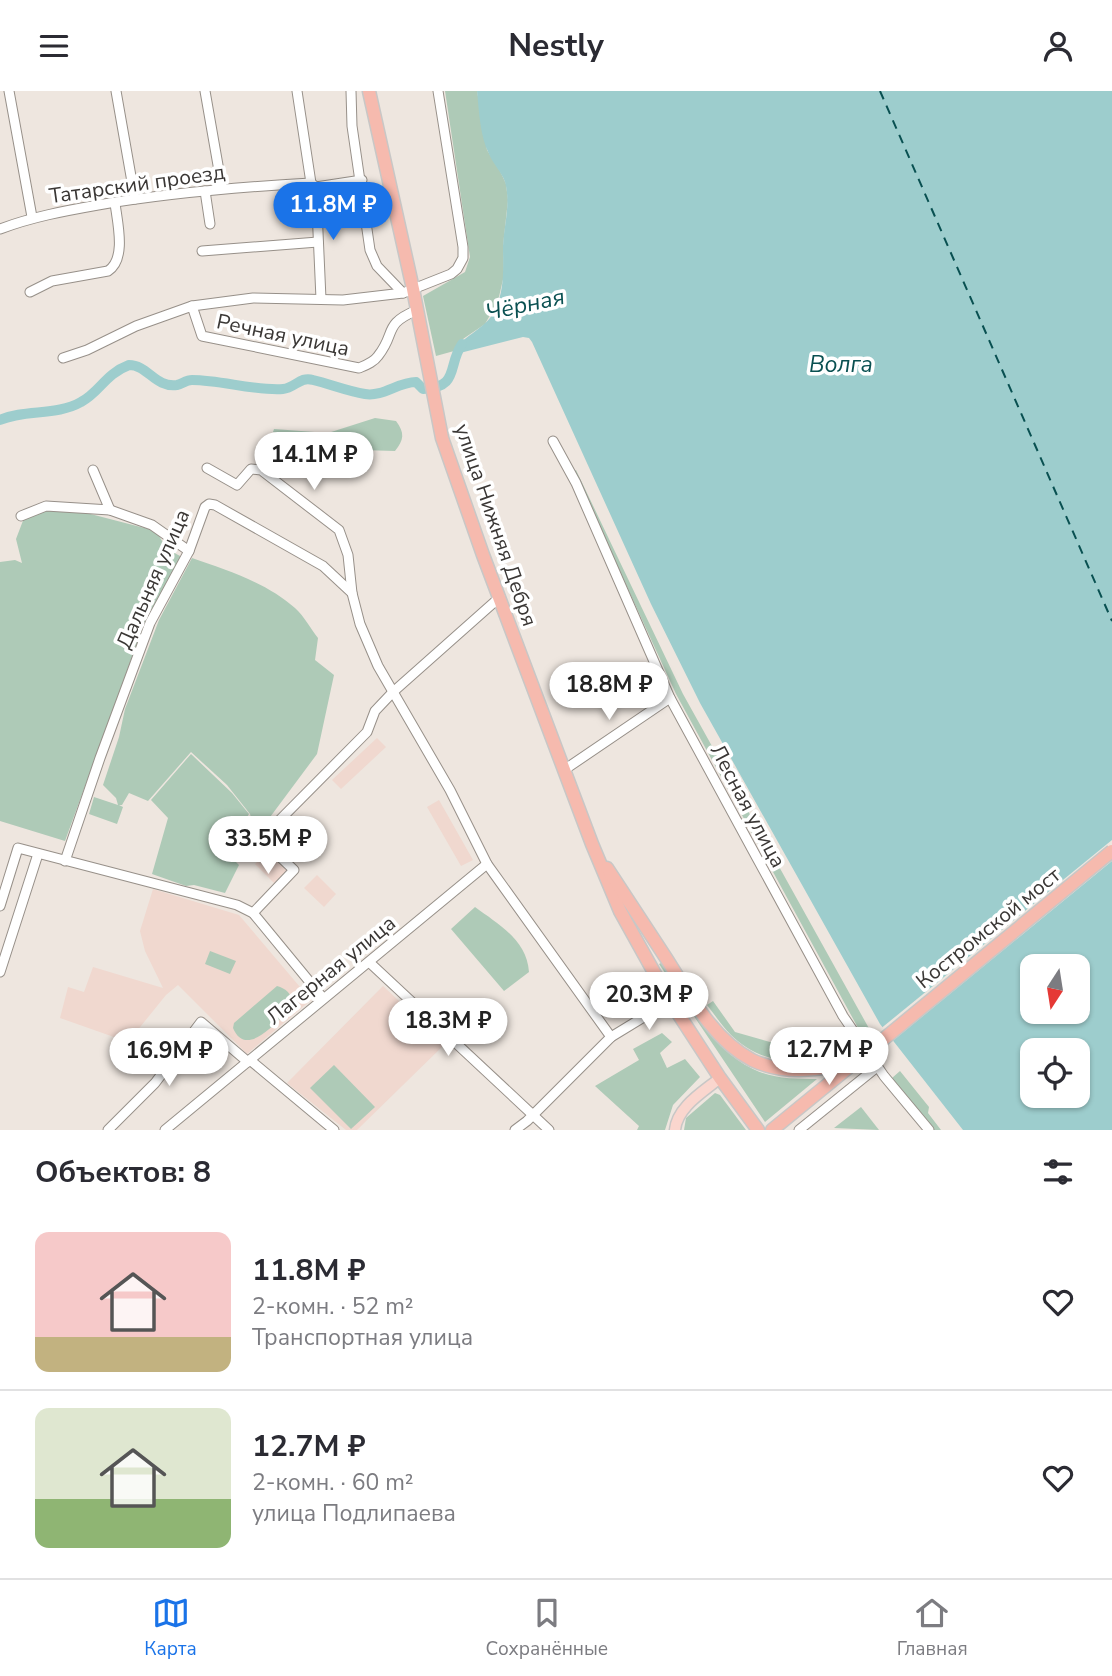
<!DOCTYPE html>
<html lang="ru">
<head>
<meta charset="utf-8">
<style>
  body { margin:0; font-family:"Nunito Sans",sans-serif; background:#f2f2f3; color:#2b2b33; height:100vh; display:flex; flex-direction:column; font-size:26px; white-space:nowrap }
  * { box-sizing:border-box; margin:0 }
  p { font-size:23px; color:#7c7c81 }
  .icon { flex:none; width:38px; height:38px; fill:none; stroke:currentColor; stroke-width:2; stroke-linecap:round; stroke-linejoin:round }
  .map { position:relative; height:1039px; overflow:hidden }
  .sheet { display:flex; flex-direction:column; background:#fff; flex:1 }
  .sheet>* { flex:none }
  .needle { width:46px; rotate:192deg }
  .controls { position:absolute; left:1020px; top:863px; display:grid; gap:14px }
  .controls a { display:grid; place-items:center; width:70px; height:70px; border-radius:14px; background:#fff; box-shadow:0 2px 5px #0004; font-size:35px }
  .price { position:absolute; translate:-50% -60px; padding:0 16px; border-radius:24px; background:#fff; color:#222; font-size:23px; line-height:46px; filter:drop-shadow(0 2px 4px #0008) }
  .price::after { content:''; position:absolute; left:50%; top:42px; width:21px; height:16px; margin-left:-10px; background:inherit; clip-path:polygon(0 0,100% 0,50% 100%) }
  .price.active { background:#1a73e8; color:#fff }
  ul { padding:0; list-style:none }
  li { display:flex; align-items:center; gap:21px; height:175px; padding:0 35px }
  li+li { border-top:2px solid #e1e1e2 }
  li span { display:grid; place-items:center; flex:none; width:196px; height:140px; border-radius:14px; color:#555 }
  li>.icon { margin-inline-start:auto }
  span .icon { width:84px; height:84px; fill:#fffc; stroke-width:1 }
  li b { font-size:30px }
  h2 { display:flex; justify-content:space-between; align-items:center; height:84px; padding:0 35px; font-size:30px }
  header { display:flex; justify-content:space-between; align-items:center; height:91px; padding:0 35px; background:#fff; font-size:32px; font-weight:700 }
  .tabs { display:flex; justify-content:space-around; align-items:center; height:98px; border-top:2px solid #e1e1e2; background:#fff; font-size:19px; color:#7c7c81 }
  .tabs a { display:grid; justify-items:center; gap:4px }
  .tabs .active { color:#1a73e8 }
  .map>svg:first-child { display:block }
</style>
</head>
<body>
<header><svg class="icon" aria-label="menu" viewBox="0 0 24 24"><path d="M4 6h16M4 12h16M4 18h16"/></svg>Nestly<svg class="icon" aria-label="person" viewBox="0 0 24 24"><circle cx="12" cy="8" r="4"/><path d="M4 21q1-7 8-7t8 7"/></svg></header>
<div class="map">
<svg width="1112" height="1039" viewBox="0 0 1112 1039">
  <rect width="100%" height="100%" fill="#eee6df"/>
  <g fill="#f0d8cf">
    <polygon points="377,647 386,656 341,698 332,689"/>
    <polygon points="439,709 473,769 461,775 427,716"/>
    <polygon points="267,761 287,779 274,792 255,773"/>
    <polygon points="317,784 336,803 324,816 304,797"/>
    <polygon points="153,798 239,824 311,909 247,963 178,894 166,904 128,951 60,927 68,896 84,901 93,876 163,897 145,860 140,840"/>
    <polygon points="383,895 445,953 357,1039 346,1039 287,992"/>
  </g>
  <g fill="#aecab7">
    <polygon points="445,0 477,0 487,59 501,82 506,93 508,109 503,155 504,184 498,210 485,233 463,248 454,260 436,265 423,205 465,181 470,166"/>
    <path d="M375,327L396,330C405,342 404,349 395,360L361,359L273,341L274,338L328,342Z"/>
    <polygon points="576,379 683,603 871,941 863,946 676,603 574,380"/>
    <polygon points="47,419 79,420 156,440 167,458 182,466 159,510 148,522 65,750 0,730 0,471 15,469 22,472 16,448 24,427"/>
    <path d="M192,467C227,479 267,492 295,517C304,525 311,538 318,547L315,569L334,584L317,663L256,745L250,723L227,694L191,661L148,710L129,702L122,714H119L123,716L117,733L89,723L94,706L118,714L116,707L103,694L119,646L125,618L159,529Z"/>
    <polygon points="191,663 232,702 249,723 237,742 243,752 233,768 239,774 225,802 194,794 186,795 152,783 168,727 151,709"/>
    <path d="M475,816C498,833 527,849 529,881L504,900L451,838Z"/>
    <polygon points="210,860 236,870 230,883 205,873"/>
    <path d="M661,872C687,909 711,958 753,978C773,988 795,988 817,988L765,1031L659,873Z"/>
    <path d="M277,895C288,898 295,906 291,918C276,931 246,968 233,937L234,932Z"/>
    <path d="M713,910L735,941L816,964L849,949L855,957C815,976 765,978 731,944C722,935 715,924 707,914Z"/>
    <polygon points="662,942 672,951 660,962 667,977 685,968 700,986 673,1014 665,1039 637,1039 639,1035 595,995 639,969 633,958"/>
    <polygon points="334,974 375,1016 351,1038 310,997"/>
    <polygon points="900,980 929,1016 928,1022 941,1039 933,1039 892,987"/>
    <polygon points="715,1002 720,1004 746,1039 684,1039 686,1027"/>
    <polygon points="861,1016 879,1039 834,1037"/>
  </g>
  <path fill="#9dcdcd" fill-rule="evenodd" d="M477,0H1112V1039H963L880,933L700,612L651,513L532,251L529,247L523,246L456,263L454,260C465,243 486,238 495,219C505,198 503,177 503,155C504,133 511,113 505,91C501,80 493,73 489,63C480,45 479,20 477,0ZM1032,875H1078V920H1032ZM1032,959H1078V1004H1032Z"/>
  <polygon fill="#eee6df" points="1112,749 1112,770 890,952 879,939"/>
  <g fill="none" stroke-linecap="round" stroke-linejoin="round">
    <path stroke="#9dcdcd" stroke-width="10" d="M0,329C25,318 57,325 81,311C100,301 105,283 129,274C148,274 155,297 177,294C182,293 186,289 192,289C222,289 253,300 283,298C295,297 300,285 313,289C330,293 347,300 365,303C383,306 398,291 416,291L423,298C460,296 447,275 462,253"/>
    <polyline stroke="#095051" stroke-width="2" stroke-dasharray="9 7" stroke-linecap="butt" points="880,0 1112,530"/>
    <defs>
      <g id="minor">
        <polyline points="9,0 32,126"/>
        <polyline points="116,0 135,108"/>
        <polyline points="205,0 222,97"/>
        <polyline points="297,0 311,92"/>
        <polyline points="351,0 352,35 370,159 377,175 403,202"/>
        <polyline points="316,96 321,208"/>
        <polyline points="205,100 210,133"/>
        <path d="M0,138C32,126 64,120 98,114C169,102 239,96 311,92L316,96L362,89"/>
        <polyline points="202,160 318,151"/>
        <path d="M30,201L52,190L108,180C127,168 117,130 115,112"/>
        <polyline points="192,215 253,207 343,209 403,202 451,183 457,178 463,167 463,156 438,0"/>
        <path d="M63,267L87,259L136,235L192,215L202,245L359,277C366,274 374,271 378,265C397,241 382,234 417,219"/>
        <polyline points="553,350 576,392 670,607 757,767 843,925 884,985 929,1039"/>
        <polyline points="207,377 237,394 251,378 261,379 339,439 348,464 352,502"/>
        <polyline points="93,379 110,419"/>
        <polyline points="21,425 46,415 110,419 152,434 189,460"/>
        <polyline points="564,679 670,607"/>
        <polyline points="248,761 367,641 375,620 393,601 500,506"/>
        <polyline points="65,770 100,667 150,532 189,460 205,416 209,413 215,414 323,475 352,502 360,533 378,575 450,699 487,773 611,946"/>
        <polyline points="0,815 18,757 237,814 253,822 323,907"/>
        <polyline points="253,822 294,779 261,748"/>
        <polyline points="369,871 549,1039"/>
        <polyline points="0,881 38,763"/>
        <polyline points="250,969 334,1039"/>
        <polyline points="108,1039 155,992 201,931 248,971"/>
        <polyline points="165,1039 487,773"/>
        <polyline points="515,1039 527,1030 611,946 670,910"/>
        <polyline points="799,1039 877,976"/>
      </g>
      <path id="major" d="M675,1039C677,1016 703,1001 720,987"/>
      <g id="highway">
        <polyline points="369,0 413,198 442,347 483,464 592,753 620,820 670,910 720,987 758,1039"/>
        <path d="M607,777C627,807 646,837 666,867C689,903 713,949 752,969C786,985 822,979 857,970"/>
        <polyline points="772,1039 854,972"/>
      </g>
    </defs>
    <use href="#minor" stroke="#979089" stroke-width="11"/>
    <use href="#major" stroke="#c8c7c6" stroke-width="13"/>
    <use href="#highway" stroke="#c8c7c6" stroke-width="15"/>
    <use href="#minor" stroke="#fff" stroke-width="9"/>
    <use href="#major" stroke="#fad6ce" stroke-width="10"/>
    <use href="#highway" stroke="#f6baae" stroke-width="12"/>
    <defs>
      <polyline id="highway-bridge" points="857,970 1112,760"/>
    </defs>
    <use href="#highway-bridge" stroke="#c8c7c6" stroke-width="15" stroke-linecap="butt"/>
    <use href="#highway-bridge" stroke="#f6baae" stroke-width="12"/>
  </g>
  <g text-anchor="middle" stroke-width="7" stroke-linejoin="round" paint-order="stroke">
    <g font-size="21" fill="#3a3735" stroke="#fff">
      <text transform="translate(137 93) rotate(-8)" y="7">Татарский проезд</text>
      <text transform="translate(283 244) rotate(12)" y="7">Речная улица</text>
      <text transform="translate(496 434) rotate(71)" y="7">улица Нижняя Дебря</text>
      <text transform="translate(153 488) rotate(-66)" y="7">Дальняя улица</text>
      <text transform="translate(748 715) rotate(62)" y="7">Лесная улица</text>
      <text transform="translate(988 837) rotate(-39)" y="7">Костромской мост</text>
      <text transform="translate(331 879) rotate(-39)" y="7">Лагерная улица</text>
    </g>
    <g font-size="23" font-style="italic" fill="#095051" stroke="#fff">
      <text transform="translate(525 213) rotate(-12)" y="8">Чёрная</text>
      <text x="841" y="281">Волга</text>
    </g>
  </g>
</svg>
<div class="controls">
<a><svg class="needle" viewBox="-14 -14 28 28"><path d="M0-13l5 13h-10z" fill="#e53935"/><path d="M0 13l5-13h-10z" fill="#7c7c81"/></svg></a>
<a><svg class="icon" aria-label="locate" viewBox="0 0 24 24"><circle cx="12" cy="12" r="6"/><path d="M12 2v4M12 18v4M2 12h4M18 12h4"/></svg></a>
</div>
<b class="price active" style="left:333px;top:151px">11.8M ₽</b>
<b class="price" style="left:314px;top:401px">14.1M ₽</b>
<b class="price" style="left:609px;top:631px">18.8M ₽</b>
<b class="price" style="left:268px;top:785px">33.5M ₽</b>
<b class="price" style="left:649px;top:941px">20.3M ₽</b>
<b class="price" style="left:448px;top:967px">18.3M ₽</b>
<b class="price" style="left:829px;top:996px">12.7M ₽</b>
<b class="price" style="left:169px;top:997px">16.9M ₽</b>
</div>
<section class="sheet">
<h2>Объектов: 8<svg class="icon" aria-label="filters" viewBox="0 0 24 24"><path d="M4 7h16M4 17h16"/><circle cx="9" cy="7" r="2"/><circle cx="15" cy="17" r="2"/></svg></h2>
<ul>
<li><span style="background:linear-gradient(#f6c9c9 75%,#c2b280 0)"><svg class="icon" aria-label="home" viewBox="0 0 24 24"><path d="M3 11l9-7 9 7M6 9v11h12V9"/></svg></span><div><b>11.8M ₽</b><p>2-комн. · 52 m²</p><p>Транспортная улица</p></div><svg class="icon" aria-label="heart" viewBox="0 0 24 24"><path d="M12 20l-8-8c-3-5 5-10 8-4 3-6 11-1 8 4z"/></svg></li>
<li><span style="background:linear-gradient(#dfe7d0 65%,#8fb573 0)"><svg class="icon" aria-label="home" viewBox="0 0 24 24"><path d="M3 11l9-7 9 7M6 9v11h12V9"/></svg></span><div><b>12.7M ₽</b><p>2-комн. · 60 m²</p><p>улица Подлипаева</p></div><svg class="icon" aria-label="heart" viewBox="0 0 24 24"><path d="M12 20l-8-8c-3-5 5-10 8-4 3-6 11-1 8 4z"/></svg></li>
</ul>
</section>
<nav class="tabs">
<a class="active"><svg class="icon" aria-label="map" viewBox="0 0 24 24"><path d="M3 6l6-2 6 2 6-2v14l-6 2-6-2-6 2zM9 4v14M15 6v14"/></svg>Карта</a>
<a><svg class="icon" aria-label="saved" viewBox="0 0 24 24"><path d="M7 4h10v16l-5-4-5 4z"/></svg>Сохранённые</a>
<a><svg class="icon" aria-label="home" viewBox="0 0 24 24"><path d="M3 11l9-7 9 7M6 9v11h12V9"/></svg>Главная</a>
</nav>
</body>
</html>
